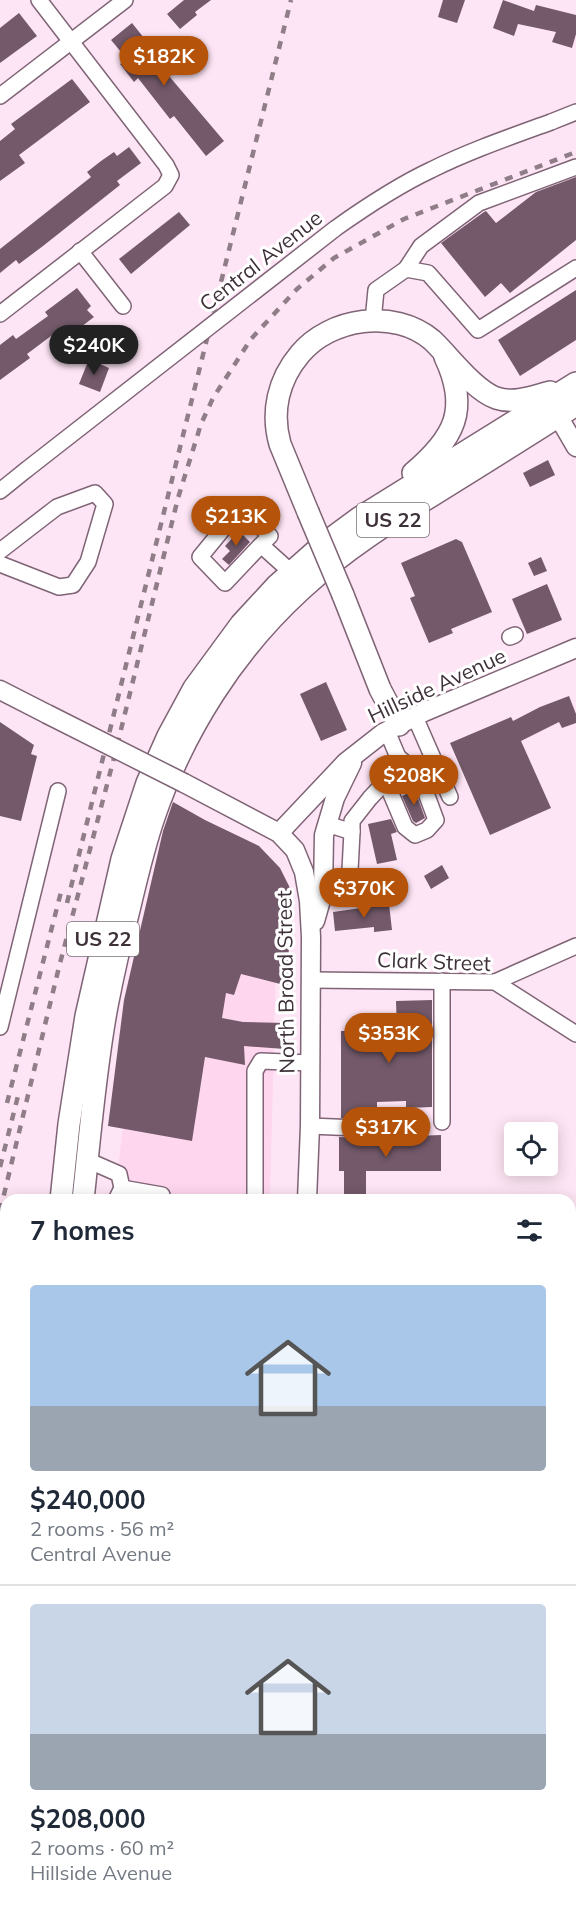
<!DOCTYPE html>
<html lang="en">
<head>
<meta charset="utf-8">
<style>
  body { margin:0; font-family:Mulish,sans-serif; background:#f6f6f7; color:#1f2937; height:100vh; display:flex; flex-direction:column; font-size:22px; white-space:nowrap }
  * { box-sizing:border-box; margin:0 }
  p { font-size:20px; color:#747a83 }
  .icon { flex:none; width:33px; height:33px; fill:none; stroke:currentColor; stroke-width:2; stroke-linecap:round; stroke-linejoin:round }
  .map { position:relative; flex:1; overflow:hidden }
  .panel { position:absolute; left:0px; top:1194px; width:576px; height:722px; display:flex; flex-direction:column; background:#fff; border-radius:18px 18px 0 0; box-shadow:0 3px 15px #0003 }
  .panel>* { flex:none }
  .buttons { position:absolute; left:504px; top:1122px; display:grid; gap:12px }
  .buttons a { display:grid; place-items:center; width:54px; height:54px; border-radius:6px; background:#fff; box-shadow:0 3px 15px #0003; font-size:30px }
  .price { position:absolute; translate:-50% -51px; padding:0 14px; border-radius:21px; background:#b45309; color:#fff; font-size:20px; line-height:39px; filter:drop-shadow(0 2px 3px #0008) }
  .price::after { content:''; position:absolute; left:50%; top:36px; width:18px; height:14px; margin-left:-9px; background:inherit; clip-path:polygon(0 0,100% 0,50% 100%) }
  .price.selected { background:#222; color:#fff }
  ul { padding:0; list-style:none }
  li { display:grid; align-content:center; gap:12px; height:318px; padding:0 30px }
  li+li { border-top:2px solid #e0e1e3 }
  li span { display:grid; place-items:center; height:186px; border-radius:6px; color:#555 }
  li>.icon { margin-inline-start:auto }
  span .icon { width:108px; height:108px; fill:#fffc; stroke-width:1 }
  li b { font-size:26px }
  h2 { display:flex; justify-content:space-between; align-items:center; height:72px; padding:0 30px; font-size:26px }
  .map>svg:first-child { display:block }
</style>
</head>
<body>
<div class="map">
<svg width="576" height="1915" viewBox="0 0 576 1915">
  <rect width="100%" height="100%" fill="#fee5f5"/>
  <polygon fill="#fed7ef" points="186,823 276,961 270,1200 224,1195 221,1200 114,1200 135,1029"/>
  <g fill="#f5b3de">
    <polygon points="6,1252 6,1418 0,1450 0,1265"/>
    <polygon points="0,1817 6,1819 6,1910 173,1910 172,1915 0,1915"/>
  </g>
  <g fill="#73596a">
    <polygon points="184,0 211,0 195,12 197,15 180,29 167,14"/>
    <polygon points="443,0 465,0 457,23 438,17"/>
    <polygon points="503,0 534,11 536,5 576,15 576,34 572,48 552,42 556,32 518,24 514,36 493,28"/>
    <polygon points="19,13 37,36 0,63 0,28"/>
    <polygon points="132,23 148,43 153,39 161,50 155,54 161,61 158,63 224,141 206,156 174,116 170,119 138,78 134,82 120,64 127,59 111,40"/>
    <polygon points="72,79 90,102 19,155 25,163 0,181 0,141 15,129 11,124"/>
    <polygon points="129,147 141,163 117,181 120,185 43,246 19,264 16,260 0,273 0,249 91,177 87,172 101,161 114,152 117,156"/>
    <polygon points="576,177 576,240 510,293 501,283 485,297 441,243 484,212 486,211 496,223 536,192"/>
    <polygon points="179,212 190,225 131,274 119,259"/>
    <polygon points="77,288 91,306 87,310 94,317 73,333 69,329 62,335 59,330 27,354 30,358 0,380 0,345 13,335 16,339 48,316 45,312"/>
    <polygon points="576,290 576,340 520,376 498,340"/>
    <polygon points="89,359 109,368 100,392 79,384"/>
    <polygon points="548,460 555,475 530,487 523,473"/>
    <polygon points="239,531 250,542 229,565 222,559 230,551 225,546"/>
    <polygon points="456,539 462,542 492,612 451,629 453,633 429,643 410,598 415,596 401,563"/>
    <polygon points="541,557 547,571 534,576 528,563"/>
    <polygon points="547,584 562,620 527,634 512,599"/>
    <polygon points="326,682 347,730 321,741 300,694"/>
    <polygon points="569,696 576,714 576,723 562,728 559,722 521,741 551,808 490,835 450,743 511,717 513,721 540,707"/>
    <polygon points="0,722 34,745 31,754 37,756 21,821 0,816"/>
    <polygon points="415,790 425,818 416,823 413,821 402,796"/>
    <polygon points="173,802 205,820 259,846 280,868 290,888 288,986 241,974 234,995 226,993 222,1018 243,1022 285,1023 285,1049 244,1046 245,1065 205,1057 192,1141 108,1126 124,1000 163,831"/>
    <polygon points="391,819 397,832 391,834 397,860 377,864 368,824"/>
    <polygon points="442,865 449,878 431,889 424,876"/>
    <polygon points="389,904 392,930 374,932 374,927 335,931 333,912"/>
    <polygon points="432,1000 432,1107 406,1108 406,1101 377,1102 377,1119 341,1118 341,1031 397,1031 396,1001"/>
    <polygon points="441,1135 441,1171 366,1171 366,1194 344,1194 344,1171 339,1171 339,1137 406,1140 414,1136"/>
  </g>
  <g fill="none" stroke-linecap="round" stroke-linejoin="round">
    <defs>
      <g id="minor">
        <polyline points="0,96 125,0"/>
        <polyline points="551,122 576,112"/>
        <polyline points="80,251 123,306"/>
        <polyline points="406,269 421,246 479,203 576,167"/>
        <polyline points="0,314 165,186 171,175 166,165 39,0"/>
        <polyline points="373,321 376,290 406,269 428,273 478,330 576,268"/>
        <polyline points="0,491 26,470"/>
        <polyline points="261,545 270,536 241,507 200,557 225,583 261,545 291,572"/>
        <polyline points="0,551 57,507 95,493 105,504 88,562 73,585 59,587 0,564"/>
        <polyline points="510,637 515,635"/>
        <polyline points="415,717 450,797"/>
        <polyline points="386,782 405,827 415,835 427,830 436,820 419,774 398,757"/>
        <polyline points="352,832 352,821 370,798 389,778 398,757 387,731"/>
        <polyline points="323,893 349,889 352,832 327,824"/>
        <polyline points="311,980 495,982 576,1034"/>
        <polyline points="442,981 442,1122"/>
        <polyline points="495,982 576,946"/>
        <polyline points="0,1027 58,791"/>
        <polyline points="310,1126 406,1130"/>
        <polyline points="87,1160 119,1174 122,1188 116,1200"/>
        <polyline points="122,1188 162,1195 161,1200"/>
        <polyline points="255,1200 255,1071 261,1061 311,1063"/>
        <polyline points="570,1657 576,1658"/>
        <polyline points="570,1868 576,1869"/>
      </g>
      <g id="major">
        <polyline points="558,416 576,447"/>
        <polyline points="0,690 47,714"/>
        <polyline points="184,783 279,833 295,850 304,872 309,901 311,937 310,1126 307,1200"/>
        <polyline points="279,833 346,762 383,733 424,712 576,648"/>
        <polyline points="315,921 323,893 324,835 335,798 352,763"/>
        <polyline points="196,1915 197,1910"/>
      </g>
      <g id="highway">
        <path d="M413,473C454,438 470,410 445,357"/>
        <path d="M308,512L280,444C271,412 278,380 300,354C330,318 394,308 432,340C450,357 474,390 496,398C514,404 532,397 550,392"/>
        <polyline points="343,595 380,689 399,725"/>
        <polyline points="61,1200 69,1124 86,1016 122,859 147,783 168,736 194,688 241,624 277,585 321,546 359,518 576,383"/>
        <path d="M83,1200C90,1136 95,1070 107,1006C113,975 120,944 128,914C136,881 143,849 154,817C184,730 234,651 302,589C343,551 389,522 436,493C483,464 529,435 576,405"/>
        <polyline points="0,1628 6,1608"/>
        <polyline points="0,1690 6,1675"/>
      </g>
    </defs>
    <use href="#minor" stroke="#7f6476" stroke-width="18"/>
    <use href="#major" stroke="#7f6476" stroke-width="21"/>
    <use href="#highway" stroke="#7f6476" stroke-width="24"/>
    <use href="#minor" stroke="#fff" stroke-width="15"/>
    <use href="#major" stroke="#fff" stroke-width="18"/>
    <use href="#highway" stroke="#fff" stroke-width="21"/>
    <g stroke="#8f7d88" stroke-width="4.5" stroke-dasharray="8 8" stroke-linecap="butt">
      <polyline points="67,903 291,0"/>
      <polyline points="7,1103 62,888"/>
      <polyline points="0,1167 19,1092"/>
      <polyline points="0,1211 59,967 114,758 178,498 201,424 213,398 251,339 297,289 334,258 404,219 576,152"/>
    </g>
    <defs>
      <path id="minor-bridge" d="M26,470L336,228C367,206 397,186 431,170C469,151 510,137 551,122"/>
      <polyline id="major-bridge" points="47,714 184,783"/>
      <polyline id="highway-bridge" points="308,512 343,595"/>
    </defs>
    <use href="#minor-bridge" stroke="#7f6476" stroke-width="18" stroke-linecap="butt"/>
    <use href="#major-bridge" stroke="#7f6476" stroke-width="21" stroke-linecap="butt"/>
    <use href="#highway-bridge" stroke="#7f6476" stroke-width="24" stroke-linecap="butt"/>
    <use href="#minor-bridge" stroke="#fff" stroke-width="15"/>
    <use href="#major-bridge" stroke="#fff" stroke-width="18"/>
    <use href="#highway-bridge" stroke="#fff" stroke-width="21"/>
  </g>
  <g text-anchor="middle" stroke-width="6" stroke-linejoin="round" paint-order="stroke">
    <g fill="#fff" stroke="#786f74" stroke-width="1.5">
      <rect x="357" y="503" width="72" height="34" rx="4.5"/>
      <rect x="67" y="922" width="72" height="34" rx="4.5"/>
    </g>
    <g font-size="20" font-weight="bold" fill="#3e3139">
      <text x="393" y="527">US 22</text>
      <text x="103" y="946">US 22</text>
    </g>
    <g font-size="21" fill="#3e3139" stroke="#fff">
      <text transform="translate(261 261) rotate(-38)" y="7">Central Avenue</text>
      <text transform="translate(437 686) rotate(-25)" y="7">Hillside Avenue</text>
      <text transform="translate(434 962) rotate(2)" y="7">Clark Street</text>
      <text transform="translate(286 982) rotate(-91)" y="7">North Broad Street</text>
    </g>
  </g>
</svg>
<div class="buttons">
<a><svg class="icon" aria-label="locate" viewBox="0 0 24 24"><circle cx="12" cy="12" r="6"/><path d="M12 2v4M12 18v4M2 12h4M18 12h4"/></svg></a>
</div>
<b class="price" style="left:164px;top:87px">$182K</b>
<b class="price selected" style="left:94px;top:376px">$240K</b>
<b class="price" style="left:236px;top:547px">$213K</b>
<b class="price" style="left:414px;top:806px">$208K</b>
<b class="price" style="left:364px;top:919px">$370K</b>
<b class="price" style="left:389px;top:1064px">$353K</b>
<b class="price" style="left:386px;top:1158px">$317K</b>
<section class="panel">
<h2>7 homes<svg class="icon" aria-label="filters" viewBox="0 0 24 24"><path d="M4 7h16M4 17h16"/><circle cx="9" cy="7" r="2"/><circle cx="15" cy="17" r="2"/></svg></h2>
<ul>
<li><span style="background:linear-gradient(#a9c7e8 65%,#9aa5b1 0)"><svg class="icon" aria-label="home" viewBox="0 0 24 24"><path d="M3 11l9-7 9 7M6 9v11h12V9"/></svg></span><div><b>$240,000</b><p>2 rooms · 56 m²</p><p>Central Avenue</p></div></li>
<li><span style="background:linear-gradient(#c9d6e8 70%,#9aa5b1 0)"><svg class="icon" aria-label="home" viewBox="0 0 24 24"><path d="M3 11l9-7 9 7M6 9v11h12V9"/></svg></span><div><b>$208,000</b><p>2 rooms · 60 m²</p><p>Hillside Avenue</p></div></li>
</ul>
</section>
</div>
</body>
</html>
